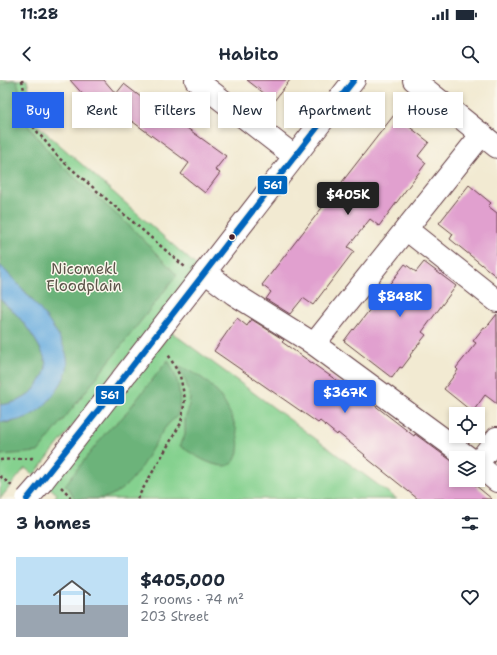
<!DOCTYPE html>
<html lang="en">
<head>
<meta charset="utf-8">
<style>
  body { margin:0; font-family:"Shantell Sans",sans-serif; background:#f2f2f3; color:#1f2937; height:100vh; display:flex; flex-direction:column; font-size:15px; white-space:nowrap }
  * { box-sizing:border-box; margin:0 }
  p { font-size:13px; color:#747a83 }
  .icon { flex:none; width:22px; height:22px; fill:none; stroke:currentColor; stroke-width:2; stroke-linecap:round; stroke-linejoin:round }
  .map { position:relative; height:419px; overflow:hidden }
  .panel { display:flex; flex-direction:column; background:#fff; flex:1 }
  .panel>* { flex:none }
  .banner { position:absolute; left:12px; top:12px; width:473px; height:36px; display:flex; gap:8px }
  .tools { position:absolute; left:449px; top:327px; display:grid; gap:8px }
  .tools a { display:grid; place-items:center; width:36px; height:36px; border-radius:0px; background:#fff; box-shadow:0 2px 6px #0003; font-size:20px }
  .price { position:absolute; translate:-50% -34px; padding:0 9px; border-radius:4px; background:#2563eb; color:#fff; font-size:13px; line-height:26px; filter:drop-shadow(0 1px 2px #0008) }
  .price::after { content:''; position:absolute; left:50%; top:24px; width:12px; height:9px; margin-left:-6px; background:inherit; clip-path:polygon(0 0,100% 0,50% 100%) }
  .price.on { background:#222; color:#fff }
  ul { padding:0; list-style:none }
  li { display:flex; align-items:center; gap:12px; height:100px; padding:0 16px }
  li span { display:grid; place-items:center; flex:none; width:112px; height:80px; border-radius:0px; color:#555 }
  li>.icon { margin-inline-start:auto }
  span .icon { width:48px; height:48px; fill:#fffc; stroke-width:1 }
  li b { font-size:17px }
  h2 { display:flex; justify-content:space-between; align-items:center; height:48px; padding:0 16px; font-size:17px }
  .tag { padding:0 14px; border-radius:0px; background:#fff; box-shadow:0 2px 6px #0003; font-size:14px; line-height:36px }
  .tag.on { background:#2563eb; color:#fff }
  .status { display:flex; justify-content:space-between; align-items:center; height:28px; padding:0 20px; background:#fff; direction:ltr }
  .status svg { height:11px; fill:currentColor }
  header { display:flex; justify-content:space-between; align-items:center; height:52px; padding:0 16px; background:#fff; font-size:18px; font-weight:600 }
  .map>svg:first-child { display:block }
</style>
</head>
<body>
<div class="status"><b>11:28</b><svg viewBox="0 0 49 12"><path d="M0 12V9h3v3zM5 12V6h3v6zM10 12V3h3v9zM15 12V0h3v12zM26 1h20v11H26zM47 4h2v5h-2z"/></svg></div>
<header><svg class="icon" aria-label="back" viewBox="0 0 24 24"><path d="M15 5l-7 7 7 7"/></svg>Habito<svg class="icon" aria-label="search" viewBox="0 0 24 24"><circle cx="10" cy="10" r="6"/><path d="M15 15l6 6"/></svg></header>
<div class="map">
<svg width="497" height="419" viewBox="0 0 497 419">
  <rect width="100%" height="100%" fill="#fbf7ec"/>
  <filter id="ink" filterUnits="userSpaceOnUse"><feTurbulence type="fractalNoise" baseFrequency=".025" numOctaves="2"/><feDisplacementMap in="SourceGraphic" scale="8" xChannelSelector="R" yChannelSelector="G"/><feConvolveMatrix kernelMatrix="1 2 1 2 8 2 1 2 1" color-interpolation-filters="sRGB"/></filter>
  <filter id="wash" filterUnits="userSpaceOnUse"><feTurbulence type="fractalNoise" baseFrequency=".012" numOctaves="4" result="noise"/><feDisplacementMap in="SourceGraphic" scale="16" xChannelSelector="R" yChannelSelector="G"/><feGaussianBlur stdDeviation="0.9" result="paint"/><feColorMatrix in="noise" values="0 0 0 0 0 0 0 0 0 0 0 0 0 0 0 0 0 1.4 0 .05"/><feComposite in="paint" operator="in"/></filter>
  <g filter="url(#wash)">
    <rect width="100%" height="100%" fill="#f2ead2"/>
    <g fill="#85d18f" stroke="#68785d">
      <polygon points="0,0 27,0 36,44 198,187 34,395 25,388 0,419"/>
      <polygon points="171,252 189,265 397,419 54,419 57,414 49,407"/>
    </g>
    <g fill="#6cb37a" stroke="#5b6952">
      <polygon points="11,0 17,0 27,44 55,80 135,151 177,195 38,372 0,375 0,342 11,343 60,305 33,220 0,185 0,5"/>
      <path d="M0,219C7,226 16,233 22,241C29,250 47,275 46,287C45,294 41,300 37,306C28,319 15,323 0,325Z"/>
      <path d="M168,280C178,298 183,316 177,337C167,343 162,352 156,362C143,383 130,412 103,418C94,419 84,419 75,419L69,409L65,405L107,351L122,338Z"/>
      <path d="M178,287C195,290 213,305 222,319C232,335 245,361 235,380C233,383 229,386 225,386C209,386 193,374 180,366L185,355V339L188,331L190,318L186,302Z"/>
    </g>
    <path fill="#6baddf" stroke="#5a6685" d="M0,185C19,205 75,261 67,290C64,301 57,310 50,319C38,335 19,343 0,342V325C15,323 28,319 37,306C41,300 45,294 46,287C47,275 29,250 22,241C16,233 7,226 0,219Z"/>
    <g id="blocks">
      <g fill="#e1a0cf">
        <polygon points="70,0 104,0 116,14 124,4 164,35 166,33 226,76 215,90 220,93 205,113 181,94 189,83 103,20 95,28"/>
        <polygon points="247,0 290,0 274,21"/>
        <polygon points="394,35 429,62 418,76 426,83 379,146 370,139 348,167 354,171 313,225 303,218 290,234 266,219 271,212 262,205"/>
        <polygon points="469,105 491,123 488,126 497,133 497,197 450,159 453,154 439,143"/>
        <polygon points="424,182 456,206 422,252 426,255 410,275 411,276 402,288 400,287 392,298 344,261 353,249 354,250 405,184 416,192"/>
        <polygon points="497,234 497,324 485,315 474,330 472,329 470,330 444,309 458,290 456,288 476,263 473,261 484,247 486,248"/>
        <polygon points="237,238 247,246 251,239 284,260 282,262 363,319 364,317 414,356 415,354 456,384 456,400 469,400 492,419 418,419 364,376 365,375 338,353 337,355 320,341 318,343 214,271"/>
      </g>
    </g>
  </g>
  <g filter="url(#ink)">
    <use href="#blocks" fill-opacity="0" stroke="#633d44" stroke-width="1"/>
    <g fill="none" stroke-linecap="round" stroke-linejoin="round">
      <defs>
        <g id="minor">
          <polyline points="196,0 294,76"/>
          <polyline points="414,0 497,67"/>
          <polyline points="406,149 497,221"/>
          <polyline points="205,192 234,214 314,264 469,378"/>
          <polyline points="314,264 482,54"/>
          <polyline points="478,383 497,358"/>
          <polyline points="478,385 497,401"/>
        </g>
        <polyline id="major" points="42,402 354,0"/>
      </defs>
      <use href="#minor" stroke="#633d44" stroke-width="24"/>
      <use href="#major" stroke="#633d44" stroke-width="24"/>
      <g stroke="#633d44" stroke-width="2.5" stroke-dasharray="3 3" stroke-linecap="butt">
        <polyline points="22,0 31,44 59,78 185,187"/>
        <polyline points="0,380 32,378 35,379"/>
        <polyline points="0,396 12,406"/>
        <polyline points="61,407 69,415 71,419"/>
        <polyline points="137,419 181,343 185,319 180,296 168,274"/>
      </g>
      <use href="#minor" stroke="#fff" stroke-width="22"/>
      <use href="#major" stroke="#fff" stroke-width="22"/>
      <defs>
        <polyline id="major-bridge" points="27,419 42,402"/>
      </defs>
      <use href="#major-bridge" stroke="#633d44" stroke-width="24" stroke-linecap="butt"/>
      <use href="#major-bridge" stroke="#fff" stroke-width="22"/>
      <defs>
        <polyline id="bus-1" points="27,419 99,329 354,0"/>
      </defs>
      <use href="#bus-1" stroke="#fbf7ec" stroke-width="9"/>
      <use href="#bus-1" stroke="#0065bd" stroke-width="6"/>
    </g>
  </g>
  <circle fill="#4a1f2b" stroke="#fbf7ec" stroke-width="1.5" cx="232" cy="157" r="3.5"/>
  <g text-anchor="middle" stroke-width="3" stroke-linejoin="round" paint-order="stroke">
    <g font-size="15" fill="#5c5449" stroke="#fbf7ec">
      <text x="84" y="194">Nicomekl<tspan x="84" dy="17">Floodplain</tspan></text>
    </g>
  </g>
  <g stroke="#fbf7ec" stroke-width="1.5">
    <rect x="257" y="95" width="31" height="20" rx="4" fill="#0065bd"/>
    <rect x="95" y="305" width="30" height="20" rx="4" fill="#0065bd"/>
  </g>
  <g font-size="11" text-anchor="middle" font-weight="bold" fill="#fff">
    <text x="273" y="109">561</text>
    <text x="110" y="319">561</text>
  </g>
</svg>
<div class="tools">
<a><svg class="icon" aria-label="locate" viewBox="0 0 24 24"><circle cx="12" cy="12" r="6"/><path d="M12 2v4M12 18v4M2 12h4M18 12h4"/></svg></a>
<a><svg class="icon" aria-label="layers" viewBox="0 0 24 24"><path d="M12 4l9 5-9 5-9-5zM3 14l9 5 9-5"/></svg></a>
</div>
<b class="price on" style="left:348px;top:136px">$405K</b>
<b class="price" style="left:400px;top:238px">$848K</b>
<b class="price" style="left:345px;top:334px">$367K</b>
<div class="banner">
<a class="tag on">Buy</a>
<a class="tag">Rent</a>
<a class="tag">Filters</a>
<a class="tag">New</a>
<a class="tag">Apartment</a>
<a class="tag">House</a>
</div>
</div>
<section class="panel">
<h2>3 homes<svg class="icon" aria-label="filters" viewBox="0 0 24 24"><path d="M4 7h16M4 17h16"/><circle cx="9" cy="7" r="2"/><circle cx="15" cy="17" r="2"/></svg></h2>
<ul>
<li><span style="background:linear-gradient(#bfe0f5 60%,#9aa5b1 0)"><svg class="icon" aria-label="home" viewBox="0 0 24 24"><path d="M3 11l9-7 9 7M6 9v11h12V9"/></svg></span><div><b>$405,000</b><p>2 rooms · 74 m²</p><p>203 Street</p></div><svg class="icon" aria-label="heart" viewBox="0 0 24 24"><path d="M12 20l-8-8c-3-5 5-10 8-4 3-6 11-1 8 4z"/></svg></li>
</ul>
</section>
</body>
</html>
